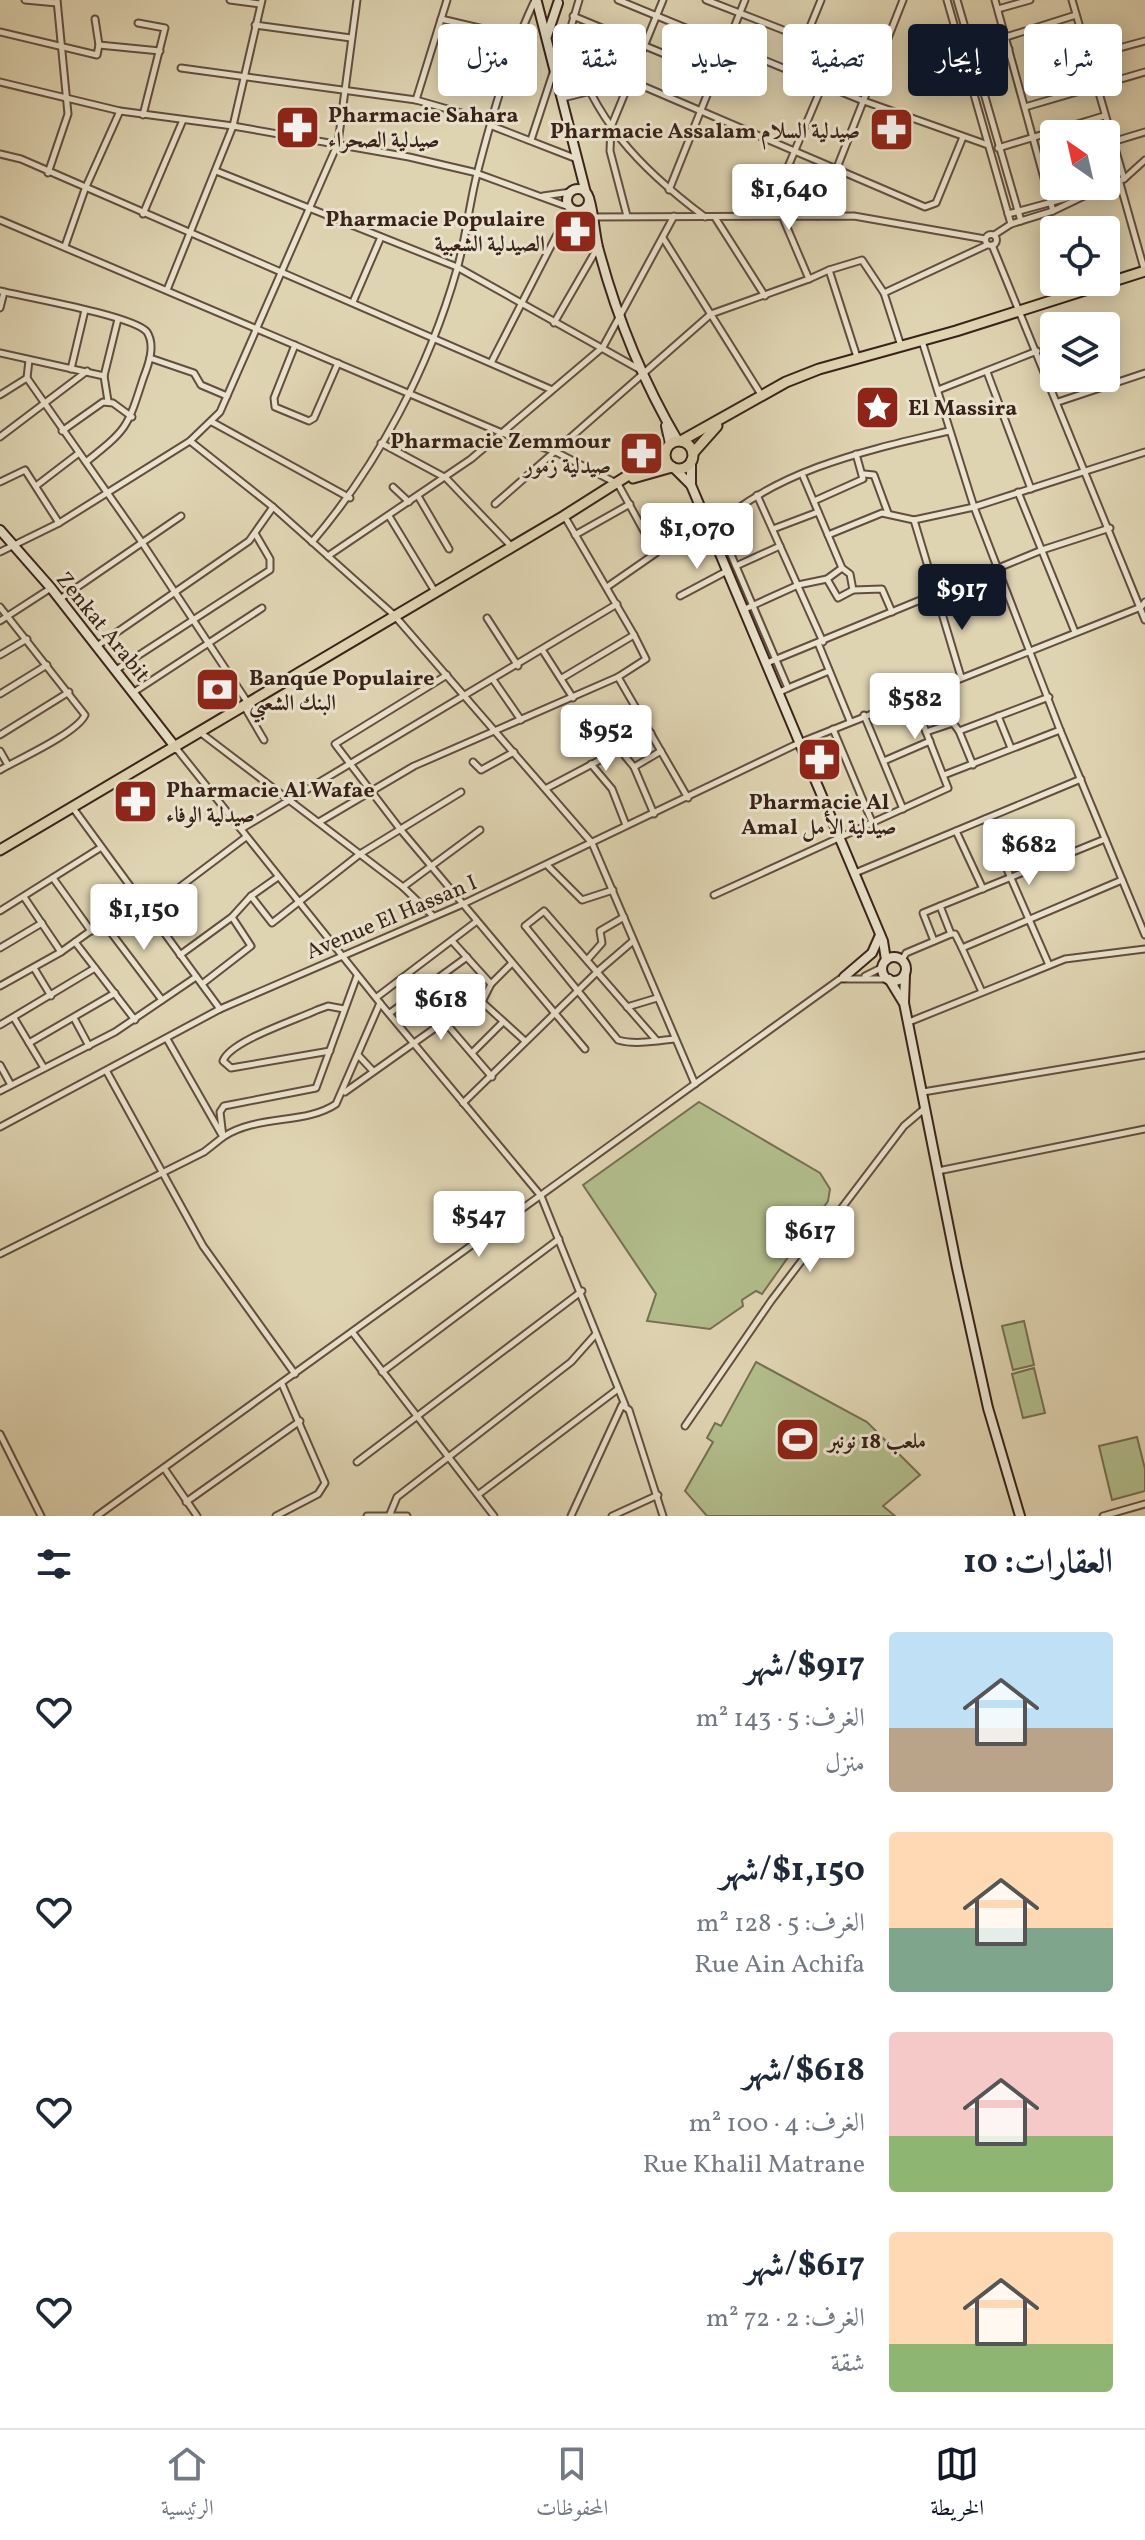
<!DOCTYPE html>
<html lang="ar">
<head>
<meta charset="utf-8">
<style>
  body { margin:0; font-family:Vollkorn,Amiri,serif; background:#f2f2f3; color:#1f2937; direction:rtl; height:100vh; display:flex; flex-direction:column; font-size:30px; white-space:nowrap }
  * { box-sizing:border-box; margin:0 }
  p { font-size:26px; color:#747a83 }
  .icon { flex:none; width:44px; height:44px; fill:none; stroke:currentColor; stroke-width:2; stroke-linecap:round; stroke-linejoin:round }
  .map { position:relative; height:1516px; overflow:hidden; direction:ltr }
  .side { display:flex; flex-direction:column; background:#fff; flex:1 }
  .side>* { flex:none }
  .guide { position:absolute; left:24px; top:24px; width:1098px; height:72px; direction:rtl; display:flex; gap:16px }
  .needle { width:52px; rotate:326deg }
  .fabs { position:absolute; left:1040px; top:120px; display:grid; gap:16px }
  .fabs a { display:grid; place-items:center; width:80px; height:80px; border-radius:8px; background:#fff; box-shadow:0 4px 20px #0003; font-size:40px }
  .price { position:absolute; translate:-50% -68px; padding:0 18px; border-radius:8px; background:#fff; color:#222; font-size:26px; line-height:52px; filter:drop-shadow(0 2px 4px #0008) }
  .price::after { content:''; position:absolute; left:50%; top:48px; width:24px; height:18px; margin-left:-12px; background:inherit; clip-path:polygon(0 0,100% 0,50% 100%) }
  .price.on { background:#111827; color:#fff }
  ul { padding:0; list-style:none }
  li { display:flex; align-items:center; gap:24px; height:200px; padding:0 32px }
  li span { display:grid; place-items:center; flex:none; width:224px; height:160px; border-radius:8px; color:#555 }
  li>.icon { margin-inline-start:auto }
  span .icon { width:96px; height:96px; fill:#fffc; stroke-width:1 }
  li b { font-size:34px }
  h2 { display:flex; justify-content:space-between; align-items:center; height:96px; padding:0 32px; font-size:34px }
  .pill { padding:0 28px; border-radius:8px; background:#fff; box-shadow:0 4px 20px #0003; font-size:28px; line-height:72px }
  .pill.on { background:#111827; color:#fff }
  .tab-bar { display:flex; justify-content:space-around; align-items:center; height:112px; border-top:2px solid #e0e1e3; background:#fff; font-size:22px; color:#747a83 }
  .tab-bar a { display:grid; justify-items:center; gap:4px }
  .tab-bar .on { color:#111827 }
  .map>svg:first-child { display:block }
</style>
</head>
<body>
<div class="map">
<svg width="1145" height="1516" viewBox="0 0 1145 1516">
  <rect width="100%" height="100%" fill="#dfd4b2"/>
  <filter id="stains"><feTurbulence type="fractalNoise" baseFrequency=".0025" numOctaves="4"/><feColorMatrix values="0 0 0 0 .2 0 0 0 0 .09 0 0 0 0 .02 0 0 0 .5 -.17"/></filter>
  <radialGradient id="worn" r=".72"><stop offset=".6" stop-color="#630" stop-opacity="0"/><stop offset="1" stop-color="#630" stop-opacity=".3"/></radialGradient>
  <g fill="#b2bd8c" stroke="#767052" stroke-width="2">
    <polygon points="699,1102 820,1173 830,1189 828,1201 762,1294 756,1291 742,1300 743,1306 710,1329 647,1321 656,1294 583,1185"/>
    <polygon points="1024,1321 1034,1365 1013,1370 1002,1326"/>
    <polygon points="756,1362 867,1422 920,1475 883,1506 895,1516 707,1516 685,1491 713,1442 707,1438 715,1423 721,1426"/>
    <polygon points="1034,1368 1045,1413 1023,1418 1012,1374"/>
    <polygon points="1137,1437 1145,1469 1145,1491 1112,1500 1099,1446"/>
  </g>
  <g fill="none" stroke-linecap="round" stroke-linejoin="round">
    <defs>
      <g id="street">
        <polyline points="25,0 57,3"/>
        <polyline points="230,0 260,4"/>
        <polyline points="618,0 861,100 988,145"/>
        <polyline points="706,0 876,66"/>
        <polyline points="947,0 1011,224"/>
        <polyline points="957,0 1021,221"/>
        <polyline points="995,0 1053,211"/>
        <polyline points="1072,0 1124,179"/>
        <polyline points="998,9 1030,0"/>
        <polyline points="573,16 715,75"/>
        <polyline points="441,19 518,37"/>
        <polyline points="138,23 165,28 143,115"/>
        <polyline points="255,25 351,38"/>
        <polyline points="0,32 97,55 99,45 95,19"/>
        <polyline points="1006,37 1076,15"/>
        <path d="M568,38C594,120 638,167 705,217"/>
        <polyline points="99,45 160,51"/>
        <polyline points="550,52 566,44 579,0"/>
        <polyline points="1089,56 1145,41"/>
        <polyline points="964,61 1009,49"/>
        <polyline points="181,68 416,100 493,122"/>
        <polyline points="792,71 821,0"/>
        <polyline points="631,81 925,207 936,203 963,137"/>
        <polyline points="0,82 120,111 233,126 409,157 473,172 569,207"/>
        <polyline points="563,98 587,92"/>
        <polyline points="416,100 447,0"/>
        <polyline points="1025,107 1145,72"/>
        <polyline points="492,126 577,159"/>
        <polyline points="531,140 553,73"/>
        <polyline points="1112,142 1145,132"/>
        <polyline points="998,148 1104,116"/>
        <polyline points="0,154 21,159 550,389"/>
        <polyline points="216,171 457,267 639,369"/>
        <polyline points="48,173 68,114 57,0"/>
        <polyline points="1119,180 1145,272"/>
        <polyline points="1106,186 1124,179 1145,160"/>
        <polyline points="779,188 823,84"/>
        <polyline points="669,190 745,0"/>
        <polyline points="543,196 571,192"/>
        <polyline points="143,214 183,120"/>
        <polyline points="1008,214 1078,195"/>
        <polyline points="627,216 610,151 611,127 663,0"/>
        <polyline points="818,216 903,0"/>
        <polyline points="592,217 854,216 985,239"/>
        <polyline points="783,218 809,279 829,270"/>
        <polyline points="716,219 765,296"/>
        <polyline points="0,220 502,433 556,452 618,484 656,553 607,587"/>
        <circle cx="991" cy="240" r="5.5"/>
        <polyline points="994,235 1011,224 1053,211 1105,186"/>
        <polyline points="663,238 762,396"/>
        <polyline points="992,245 1145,620"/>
        <polyline points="65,246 85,189 120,111"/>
        <polyline points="167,290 233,126 262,0"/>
        <path d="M0,291C25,297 134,316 147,332C156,346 148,366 143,379C127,429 127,429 86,462"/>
        <polyline points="353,302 381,237"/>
        <polyline points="0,308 4,292"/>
        <polyline points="554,323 598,247"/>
        <polyline points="922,341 974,507 1060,730 1145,935"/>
        <polyline points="295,345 274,398 275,407 309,421 314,418 338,363"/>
        <polyline points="901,346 884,293 987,245"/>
        <polyline points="0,353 104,376"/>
        <polyline points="857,357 829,270 862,260 884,293"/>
        <polyline points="150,358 194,373 201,385 227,396"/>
        <polyline points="29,360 27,378 141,541 248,703"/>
        <polyline points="492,361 570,209"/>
        <polyline points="71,369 85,310"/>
        <polyline points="987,372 1031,489"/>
        <polyline points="938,390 1037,351"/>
        <polyline points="0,395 27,378"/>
        <polyline points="108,401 104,376 118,319"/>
        <polyline points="1058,402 1145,373"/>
        <polyline points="212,422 350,498"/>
        <polyline points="62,431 103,402 113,403 132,417"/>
        <polyline points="0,437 87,371"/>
        <polyline points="190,441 273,507 394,615 592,843 695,1084"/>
        <polyline points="381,443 446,478 511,546"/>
        <polyline points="864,474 874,475 888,513"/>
        <polyline points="803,476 842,568 850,574 853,590 838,598 827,579"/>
        <polyline points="0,482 25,470 59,523"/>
        <polyline points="36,486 79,453"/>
        <polyline points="393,487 409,502"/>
        <polyline points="1018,492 1075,632"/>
        <polyline points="757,495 823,642"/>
        <polyline points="418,496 449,549"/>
        <polyline points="814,501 863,479 856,454"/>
        <polyline points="495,504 711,314 809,279"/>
        <polyline points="389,516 434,590"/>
        <polyline points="914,520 961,677"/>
        <polyline points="718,524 788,688 778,693"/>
        <polyline points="773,529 818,512"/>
        <path d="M711,531C773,470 868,450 949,431"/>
        <polyline points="575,535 630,504"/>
        <polyline points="828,535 882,513 914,520 974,507 1145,452"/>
        <path d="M312,542C378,465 429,368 457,269C466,238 469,205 477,174C492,116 509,55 535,0"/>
        <polyline points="0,552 59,523 190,441 220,412 338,143 357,0"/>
        <polyline points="328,556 471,459 603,347 674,216"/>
        <polyline points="736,566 780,546"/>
        <polyline points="853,590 882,589 892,612"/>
        <polyline points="680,596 727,571"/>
        <polyline points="60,599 181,516"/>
        <path d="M0,607L85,715C77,733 19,759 0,770"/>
        <polyline points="745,609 798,585 827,579 842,568"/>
        <polyline points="487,618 518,666"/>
        <polyline points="0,621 51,588"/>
        <polyline points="818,643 850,721"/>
        <polyline points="97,646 249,541 273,507"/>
        <polyline points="543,651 573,698"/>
        <polyline points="0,655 27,639"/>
        <polyline points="767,663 1042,550 1110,528"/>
        <polyline points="116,670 270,570 270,559 256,535"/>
        <polyline points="447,675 335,744 400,829 585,1049"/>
        <polyline points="618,677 688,798"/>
        <polyline points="562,678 634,635 565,517"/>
        <polyline points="494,681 521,720"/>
        <polyline points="788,688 829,671"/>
        <polyline points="134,692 262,608"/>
        <polyline points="0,694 47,665"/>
        <polyline points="244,706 264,740"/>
        <polyline points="864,715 903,809"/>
        <polyline points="998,716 1011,748"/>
        <polyline points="833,729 872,822"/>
        <polyline points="959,731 973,765"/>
        <polyline points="926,732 953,723 959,731 1049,697"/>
        <polyline points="201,733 403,887 433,916"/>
        <polyline points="0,735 69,692"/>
        <polyline points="176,748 380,1003 541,1196 625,1405"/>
        <polyline points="620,750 634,767 654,814"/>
        <polyline points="0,751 8,765"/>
        <polyline points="884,761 930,741"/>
        <polyline points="473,762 481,770 514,752"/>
        <polyline points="591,764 612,789 626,825"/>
        <polyline points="634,767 661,751"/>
        <polyline points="944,775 1060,730"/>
        <polyline points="547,788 651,733"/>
        <polyline points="73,808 220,1009"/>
        <polyline points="985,819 1049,965"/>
        <polyline points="319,822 414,766 618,677 646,659 634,635"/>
        <polyline points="241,829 617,604"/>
        <polyline points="956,831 983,889"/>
        <polyline points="547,865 582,900 613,890"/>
        <polyline points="855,873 1081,779"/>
        <polyline points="278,877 251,896 272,923 360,854 461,792"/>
        <polyline points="53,878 91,931"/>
        <polyline points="403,887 480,830"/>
        <polyline points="714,895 948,788 912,696"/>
        <polyline points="24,897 61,952"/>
        <polyline points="0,911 100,848"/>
        <polyline points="148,911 246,837"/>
        <polyline points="103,922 162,1000"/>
        <polyline points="951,934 955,934 962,948"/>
        <polyline points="934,941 923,913 940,906"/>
        <polyline points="75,942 135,1020"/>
        <polyline points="453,942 491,984"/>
        <polyline points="0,948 42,923"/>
        <polyline points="180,955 232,917 251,896"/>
        <polyline points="587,960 602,943 600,931 624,917"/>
        <polyline points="902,960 906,953 951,934 940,906 1105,839"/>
        <polyline points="34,968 51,996"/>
        <polyline points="865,976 883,967"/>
        <polyline points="202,984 251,946 232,917"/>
        <polyline points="0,986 61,952 138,897"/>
        <polyline points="419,992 492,1077"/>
        <polyline points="982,992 962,948 1122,880"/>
        <polyline points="377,997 477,921"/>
        <polyline points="482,1002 525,1041"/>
        <polyline points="627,1007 657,998"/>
        <polyline points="390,1013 467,957"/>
        <polyline points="14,1018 44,1068"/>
        <polyline points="74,1018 89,1046"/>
        <polyline points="909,1022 1065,959 1145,949"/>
        <polyline points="0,1025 95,968"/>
        <path d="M167,1039L223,1137C258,1114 305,1125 336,1104L380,1003"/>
        <path d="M657,1041L544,911L525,926L618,1040C635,1045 656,1041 674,1039"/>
        <polyline points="29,1043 115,993"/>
        <path d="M330,1051L231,1068L223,1061C230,1041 296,1020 317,1010L328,1006L344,1009"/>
        <polyline points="473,1052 503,1022"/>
        <polyline points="358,1055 373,1071"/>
        <polyline points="0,1065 11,1085"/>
        <polyline points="107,1072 203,1246 295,1374"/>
        <polyline points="0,1091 115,1032 196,977"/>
        <polyline points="345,1092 445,1021 482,1002 491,984 512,963"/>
        <polyline points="923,1092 1145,1055"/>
        <polyline points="463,1103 597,972 633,941"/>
        <polyline points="0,1127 220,1009 463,904 799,743 1141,607 1145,602"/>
        <polyline points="938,1171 1145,1129"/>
        <polyline points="0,1254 204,1152 223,1137 220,1112 224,1106 316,1088 357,976"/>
        <polyline points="353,1333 494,1516"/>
        <polyline points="382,1372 559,1239"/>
        <polyline points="685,1426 771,1301 904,1126 924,1109"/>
        <polyline points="0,1434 41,1516"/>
        <polyline points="357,1462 582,1291"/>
        <polyline points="164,1468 197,1516"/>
        <polyline points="479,1494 618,1389"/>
        <polyline points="186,1502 300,1421"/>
        <polyline points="390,1514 397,1497 571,1362 595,1335"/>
        <polyline points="97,1516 840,979 888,979"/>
        <polyline points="276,1516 318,1494 325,1483 282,1384"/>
        <polyline points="367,1516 407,1516"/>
        <polyline points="571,1516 622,1405 629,1410 663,1516"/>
        <polyline points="612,1516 658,1495"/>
        <polyline points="1103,1516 1145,1504"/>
      </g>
      <g id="secondary">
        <polyline points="537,2 586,193"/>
        <polyline points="547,36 558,3"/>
        <circle cx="578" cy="200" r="11"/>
        <path d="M589,198C594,214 594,230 598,247C616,315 642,380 678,441"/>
        <polyline points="577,212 594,229"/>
        <polyline points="666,426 670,444"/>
        <polyline points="674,468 691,485 883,941 886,960"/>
        <polyline points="691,485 691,461"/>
        <polyline points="0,530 51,588 176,748"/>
        <circle cx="894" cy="969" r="12"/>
        <polyline points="905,974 904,1003 957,1268 988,1408 1020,1516"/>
        <polyline points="844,977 872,953 880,935"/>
        <polyline points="889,979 903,1002"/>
      </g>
      <g id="primary">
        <polyline points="681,441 786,382 819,369 956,331 1145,271"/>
        <circle cx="679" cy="455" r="14"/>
        <polyline points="693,453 717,426"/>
        <polyline points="633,478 672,467"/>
        <polyline points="0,850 564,516 665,452"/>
      </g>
    </defs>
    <use href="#street" stroke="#624e3f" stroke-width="9"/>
    <use href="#secondary" stroke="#392219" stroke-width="12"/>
    <use href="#primary" stroke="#392219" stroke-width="13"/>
    <use href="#street" stroke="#eae3cd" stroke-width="5"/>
    <use href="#secondary" stroke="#eae3cd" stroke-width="8"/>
    <use href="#primary" stroke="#dfd4b2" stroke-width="9"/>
  </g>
  <defs>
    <symbol id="pharmacy-square" viewBox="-11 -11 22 22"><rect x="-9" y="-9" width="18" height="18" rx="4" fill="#8f2418" stroke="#eae3cd"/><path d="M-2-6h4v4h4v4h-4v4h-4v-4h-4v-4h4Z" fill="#fff"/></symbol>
    <symbol id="sight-square" viewBox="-11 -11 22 22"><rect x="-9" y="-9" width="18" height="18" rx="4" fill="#8f2418" stroke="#eae3cd"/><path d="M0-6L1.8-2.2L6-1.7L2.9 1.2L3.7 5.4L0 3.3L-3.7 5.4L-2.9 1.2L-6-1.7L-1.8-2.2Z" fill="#fff"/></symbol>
    <symbol id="bank-square" viewBox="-11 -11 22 22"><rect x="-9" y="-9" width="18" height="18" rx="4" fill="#8f2418" stroke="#eae3cd"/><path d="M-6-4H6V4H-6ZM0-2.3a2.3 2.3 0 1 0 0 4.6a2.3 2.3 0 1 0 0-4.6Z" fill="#fff"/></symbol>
    <symbol id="stadium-square" viewBox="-11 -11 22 22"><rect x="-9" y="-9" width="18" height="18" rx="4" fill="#8f2418" stroke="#eae3cd"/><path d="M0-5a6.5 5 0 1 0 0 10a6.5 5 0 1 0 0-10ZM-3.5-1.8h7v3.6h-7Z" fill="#fff"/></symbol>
  </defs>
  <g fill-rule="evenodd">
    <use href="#pharmacy-square" x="272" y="102" width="51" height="51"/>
    <use href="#pharmacy-square" x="866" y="104" width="51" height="51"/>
    <use href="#pharmacy-square" x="550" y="206" width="51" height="51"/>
    <use href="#sight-square" x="852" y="382" width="51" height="51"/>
    <use href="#pharmacy-square" x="616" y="428" width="51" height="51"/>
    <use href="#bank-square" x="192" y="664" width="51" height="51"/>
    <use href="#pharmacy-square" x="794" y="734" width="51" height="51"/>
    <use href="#pharmacy-square" x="110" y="776" width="51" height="51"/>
    <use href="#stadium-square" x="772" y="1414" width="51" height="51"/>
  </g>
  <g text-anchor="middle" stroke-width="6" stroke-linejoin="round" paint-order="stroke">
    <g font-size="22" font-weight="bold" fill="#392219" stroke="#eae3cd" text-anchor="start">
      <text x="328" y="122">Pharmacie Sahara<tspan x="328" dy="25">صيدلية الصحراء</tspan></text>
      <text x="860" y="138" text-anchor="end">Pharmacie Assalam صيدلية السلام</text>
      <text x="545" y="226" text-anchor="end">Pharmacie Populaire<tspan x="545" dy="25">الصيدلية الشعبية</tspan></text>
      <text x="908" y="415">El Massira</text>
      <text x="611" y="448" text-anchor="end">Pharmacie Zemmour<tspan x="611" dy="25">صيدلية زمور</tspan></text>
      <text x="249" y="685">Banque Populaire<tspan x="249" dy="25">البنك الشعبي</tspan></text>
      <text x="166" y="797">Pharmacie Al Wafae<tspan x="166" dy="25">صيدلية الوفاء</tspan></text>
      <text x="819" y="809" text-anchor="middle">Pharmacie Al<tspan x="819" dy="25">Amal صيدلية الأمل</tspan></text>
      <text x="828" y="1448">ملعب 18 نونبر</text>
    </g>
    <g font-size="22" fill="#392219" stroke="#eae3cd">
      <text transform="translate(104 626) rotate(51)" y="8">Zenkat Arabit</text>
      <text transform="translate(391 916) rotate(-23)" y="8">Avenue El Hassan I</text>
    </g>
  </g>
  <rect width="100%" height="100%" filter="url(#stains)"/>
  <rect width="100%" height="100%" fill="url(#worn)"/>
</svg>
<div class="fabs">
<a><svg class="needle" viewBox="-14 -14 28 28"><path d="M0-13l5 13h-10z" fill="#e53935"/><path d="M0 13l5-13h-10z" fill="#747a83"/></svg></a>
<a><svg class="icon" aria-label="locate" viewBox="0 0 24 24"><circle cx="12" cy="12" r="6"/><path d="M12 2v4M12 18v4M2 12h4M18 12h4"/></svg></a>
<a><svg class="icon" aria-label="layers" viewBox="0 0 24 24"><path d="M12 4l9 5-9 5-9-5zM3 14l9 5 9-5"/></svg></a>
</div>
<b class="price" style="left:789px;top:232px">$1,640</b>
<b class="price" style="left:697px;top:571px">$1,070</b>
<b class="price on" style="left:962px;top:632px">$917</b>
<b class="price" style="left:915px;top:741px">$582</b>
<b class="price" style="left:606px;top:773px">$952</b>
<b class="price" style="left:1029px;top:887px">$682</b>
<b class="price" style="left:144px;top:952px">$1,150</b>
<b class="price" style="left:441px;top:1042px">$618</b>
<b class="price" style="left:479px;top:1259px">$547</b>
<b class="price" style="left:810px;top:1274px">$617</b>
<div class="guide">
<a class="pill">شراء</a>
<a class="pill on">إيجار</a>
<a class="pill">تصفية</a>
<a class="pill">جديد</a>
<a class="pill">شقة</a>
<a class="pill">منزل</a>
</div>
</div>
<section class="side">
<h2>العقارات: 10<svg class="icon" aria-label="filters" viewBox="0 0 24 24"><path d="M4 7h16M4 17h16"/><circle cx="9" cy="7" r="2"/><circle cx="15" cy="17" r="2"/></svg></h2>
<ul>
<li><span style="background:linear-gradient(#bfe0f5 60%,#b9a48a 0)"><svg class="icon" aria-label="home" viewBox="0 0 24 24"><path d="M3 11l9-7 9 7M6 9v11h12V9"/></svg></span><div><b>$917/شهر</b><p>الغرف: 5 · 143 m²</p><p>منزل</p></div><svg class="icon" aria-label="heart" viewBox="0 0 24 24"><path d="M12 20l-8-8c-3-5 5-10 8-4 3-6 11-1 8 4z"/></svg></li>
<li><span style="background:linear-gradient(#ffd9b3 60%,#7fa58c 0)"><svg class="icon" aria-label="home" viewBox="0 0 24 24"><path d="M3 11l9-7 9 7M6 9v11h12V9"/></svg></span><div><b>$1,150/شهر</b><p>الغرف: 5 · 128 m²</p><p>Rue Ain Achifa</p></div><svg class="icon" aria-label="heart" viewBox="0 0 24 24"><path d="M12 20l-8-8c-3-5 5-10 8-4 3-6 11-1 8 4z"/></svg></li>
<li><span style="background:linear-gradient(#f6c9c9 65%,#8fb573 0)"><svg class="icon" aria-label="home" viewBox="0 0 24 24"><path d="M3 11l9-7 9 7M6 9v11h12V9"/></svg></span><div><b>$618/شهر</b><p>الغرف: 4 · 100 m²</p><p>Rue Khalil Matrane</p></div><svg class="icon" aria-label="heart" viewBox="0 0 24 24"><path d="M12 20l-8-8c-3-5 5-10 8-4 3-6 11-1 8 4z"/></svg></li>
<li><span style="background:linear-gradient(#ffd9b3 70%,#8fb573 0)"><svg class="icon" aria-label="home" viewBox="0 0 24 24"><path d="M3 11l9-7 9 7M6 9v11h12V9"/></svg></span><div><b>$617/شهر</b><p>الغرف: 2 · 72 m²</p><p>شقة</p></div><svg class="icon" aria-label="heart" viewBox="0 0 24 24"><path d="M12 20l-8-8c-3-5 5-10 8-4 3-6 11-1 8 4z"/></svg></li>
</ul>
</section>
<nav class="tab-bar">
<a class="on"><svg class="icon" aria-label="map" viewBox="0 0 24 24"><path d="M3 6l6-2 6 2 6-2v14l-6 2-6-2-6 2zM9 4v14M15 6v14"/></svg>الخريطة</a>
<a><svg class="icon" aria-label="saved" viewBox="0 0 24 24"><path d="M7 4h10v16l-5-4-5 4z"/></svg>المحفوظات</a>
<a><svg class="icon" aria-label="home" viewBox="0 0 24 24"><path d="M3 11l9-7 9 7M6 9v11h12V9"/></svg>الرئيسية</a>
</nav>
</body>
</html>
